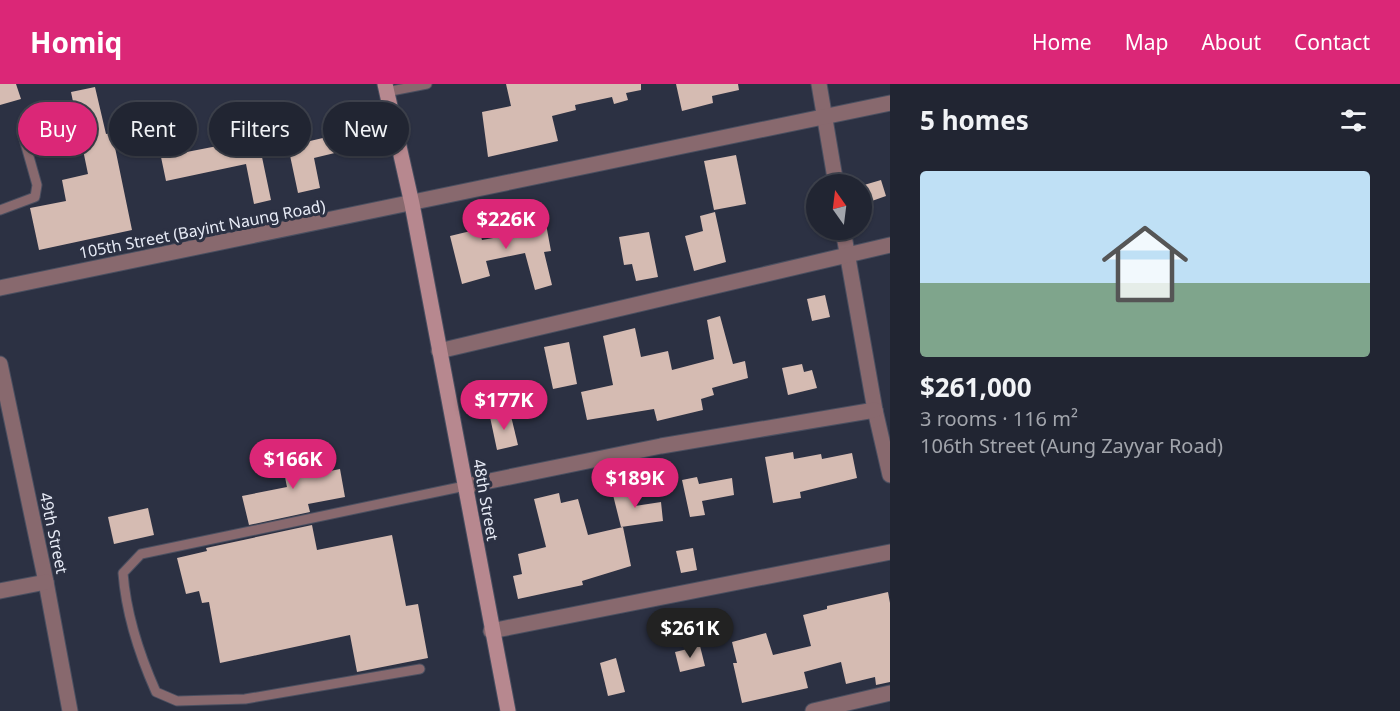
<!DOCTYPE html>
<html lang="en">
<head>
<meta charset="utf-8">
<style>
  body { margin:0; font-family:"Noto Sans",sans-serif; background:#2d313e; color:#f1f3f6; height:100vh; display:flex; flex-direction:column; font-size:22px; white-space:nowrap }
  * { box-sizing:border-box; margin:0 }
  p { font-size:20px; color:#a2a5ac }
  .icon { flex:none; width:33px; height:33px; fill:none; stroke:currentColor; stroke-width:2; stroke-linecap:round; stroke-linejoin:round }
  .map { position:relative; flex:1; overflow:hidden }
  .panel { display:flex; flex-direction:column; background:#212532; width:510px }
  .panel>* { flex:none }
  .top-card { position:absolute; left:18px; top:18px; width:570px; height:54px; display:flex; gap:12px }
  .needle { width:39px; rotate:346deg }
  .fabs { position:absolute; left:806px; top:90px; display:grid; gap:12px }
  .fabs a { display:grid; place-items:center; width:66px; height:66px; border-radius:50%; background:#212532; box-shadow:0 2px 4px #0004,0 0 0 2px #3e424d; font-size:30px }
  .price { position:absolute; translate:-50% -51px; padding:0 14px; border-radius:21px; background:#db2777; color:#fff; font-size:20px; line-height:39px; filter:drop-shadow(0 2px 3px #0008) }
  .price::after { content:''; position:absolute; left:50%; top:36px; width:18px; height:14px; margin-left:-9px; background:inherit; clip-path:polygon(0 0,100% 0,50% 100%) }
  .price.active { background:#222; color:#fff }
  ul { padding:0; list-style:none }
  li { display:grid; align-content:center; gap:12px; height:318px; padding:0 30px }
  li+li { border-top:2px solid #3e424d }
  li span { display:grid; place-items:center; height:186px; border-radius:6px; color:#555 }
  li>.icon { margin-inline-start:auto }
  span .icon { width:108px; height:108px; fill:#fffc; stroke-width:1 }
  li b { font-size:26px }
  h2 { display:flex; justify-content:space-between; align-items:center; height:72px; padding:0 30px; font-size:26px }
  .pill { padding:0 21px; border-radius:27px; background:#212532; box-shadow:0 2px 4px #0004,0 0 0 2px #3e424d; font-size:21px; line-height:54px }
  .pill.active { background:#db2777; color:#fff }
  header { display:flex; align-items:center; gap:36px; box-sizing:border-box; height:84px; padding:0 30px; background:#db2777; color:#fff }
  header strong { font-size:28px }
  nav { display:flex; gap:33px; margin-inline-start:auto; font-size:21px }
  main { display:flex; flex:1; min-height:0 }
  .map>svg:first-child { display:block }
</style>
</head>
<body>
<header>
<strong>Homiq</strong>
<nav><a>Home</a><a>Map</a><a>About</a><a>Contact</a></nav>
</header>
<main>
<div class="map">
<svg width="890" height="627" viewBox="0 0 890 627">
  <rect width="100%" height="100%" fill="#2c3143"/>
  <g fill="#d5bbb2">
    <polygon points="0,0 16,0 21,15 0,21"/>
    <polygon points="506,0 641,0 641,6 626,9 628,16 614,20 612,13 575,21 576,26 552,32 558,57 488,73 482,28 511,22"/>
    <polygon points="676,0 738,0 739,6 712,12 713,19 682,27"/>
    <polygon points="95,3 106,50 112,49 132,146 39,166 30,124 66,117 62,96 88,90 71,8"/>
    <polygon points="307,44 310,57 340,50 343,67 314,74 320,104 298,109 285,48"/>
    <polygon points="258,54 271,116 254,120 246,80 166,97 161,73"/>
    <polygon points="736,71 746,120 714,126 704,77"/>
    <polygon points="881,96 886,112 869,118 864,101"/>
    <polygon points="543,124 551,167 544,168 552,201 535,206 525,169 486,177 490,192 462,200 450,152 479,145 482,156 521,149 517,130"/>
    <polygon points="715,128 726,178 694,187 685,152 703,147 700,132"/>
    <polygon points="649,148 658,193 636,197 632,180 624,181 619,153"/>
    <polygon points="825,211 830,233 812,237 807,215"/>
    <polygon points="720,232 733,280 745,277 748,294 712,304 714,311 701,315 703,326 657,337 654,325 587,336 581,308 613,301 603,252 635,244 641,273 668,267 672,286 714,275 707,236"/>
    <polygon points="569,258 577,300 553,305 544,263"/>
    <polygon points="802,280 804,288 812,286 817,304 788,311 782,284"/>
    <polygon points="510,328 518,361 497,366 490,333"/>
    <polygon points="297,355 305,392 340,385 345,413 308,420 310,428 249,441 242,412 287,403 278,359"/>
    <polygon points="793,368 794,375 821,370 822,375 852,369 857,394 800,408 801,414 773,419 765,373"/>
    <polygon points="697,393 699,400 732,394 734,411 702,417 705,431 690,433 682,396"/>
    <polygon points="631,402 635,422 661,418 663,437 621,443 612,407"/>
    <polygon points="559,409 561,419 578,415 588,451 623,443 631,482 582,497 583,501 518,515 513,492 522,490 518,470 546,463 534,415"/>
    <polygon points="148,424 154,451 114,460 108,433"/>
    <polygon points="312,441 317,466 392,451 406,522 418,520 428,574 357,588 350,551 220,579 209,518 202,519 199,507 186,510 177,474 207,467 206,464"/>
    <polygon points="693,464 697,486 681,489 676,467"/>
    <polygon points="888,508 890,519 890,598 876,601 875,593 846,600 841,578 804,588 808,604 742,619 733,579 737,579 732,558 766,549 773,571 811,562 803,531 827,525 827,522"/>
    <polygon points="700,562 705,582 680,588 675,568"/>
    <polygon points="616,574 625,608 608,612 600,579"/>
  </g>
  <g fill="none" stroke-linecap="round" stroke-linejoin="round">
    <defs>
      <g id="service">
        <polyline points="386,8 427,0"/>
        <polyline points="0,126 35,113 37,101 22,48"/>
        <path d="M420,585L245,615L177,617L156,608C140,572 126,529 123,489L141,470L465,402"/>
      </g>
      <g id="minor">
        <polyline points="819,0 836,100"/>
        <polyline points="843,146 875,326 890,391"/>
        <polyline points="0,204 890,19"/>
        <polyline points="439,267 890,161"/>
        <polyline points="0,280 46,498 70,627"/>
        <polyline points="465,402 661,362 875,326"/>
        <polyline points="0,507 46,498"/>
        <polyline points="491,547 890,468"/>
        <polyline points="813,627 890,609"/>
      </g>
      <polyline id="secondary" points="385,0 412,120 508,627"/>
    </defs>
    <use href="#service" stroke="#4a4f60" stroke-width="11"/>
    <use href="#minor" stroke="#4a4f60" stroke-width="17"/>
    <use href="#secondary" stroke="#4a4f60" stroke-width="17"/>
    <use href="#service" stroke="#88696e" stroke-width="9"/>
    <use href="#minor" stroke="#88696e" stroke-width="15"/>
    <use href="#secondary" stroke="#b7888f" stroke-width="15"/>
  </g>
  <g text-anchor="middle" stroke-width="6" stroke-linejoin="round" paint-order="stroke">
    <g font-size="16" fill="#e7ebf6" stroke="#2c3143">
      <text transform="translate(202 145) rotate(-11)" y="6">105th Street (Bayint Naung Road)</text>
      <text transform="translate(486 416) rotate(80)" y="6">48th Street</text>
      <text transform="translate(54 449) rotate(78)" y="6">49th Street</text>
    </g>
  </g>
</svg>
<div class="fabs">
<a><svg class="needle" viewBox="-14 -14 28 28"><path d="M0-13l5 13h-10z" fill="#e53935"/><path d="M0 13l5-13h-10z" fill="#a2a5ac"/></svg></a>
</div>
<b class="price" style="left:506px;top:166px">$226K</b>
<b class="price" style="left:504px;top:347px">$177K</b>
<b class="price" style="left:293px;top:406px">$166K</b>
<b class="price" style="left:635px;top:425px">$189K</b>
<b class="price active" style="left:690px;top:575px">$261K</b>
<div class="top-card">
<a class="pill active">Buy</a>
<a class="pill">Rent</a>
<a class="pill">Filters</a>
<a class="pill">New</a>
</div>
</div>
<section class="panel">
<h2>5 homes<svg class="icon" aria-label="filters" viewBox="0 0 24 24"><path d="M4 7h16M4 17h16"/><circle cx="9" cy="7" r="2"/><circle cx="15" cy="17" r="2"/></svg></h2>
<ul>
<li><span style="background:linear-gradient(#bfe0f5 60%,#7fa58c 0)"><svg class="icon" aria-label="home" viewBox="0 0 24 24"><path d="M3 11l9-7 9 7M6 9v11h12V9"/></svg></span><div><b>$261,000</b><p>3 rooms · 116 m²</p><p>106th Street (Aung Zayyar Road)</p></div></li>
</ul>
</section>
</main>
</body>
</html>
